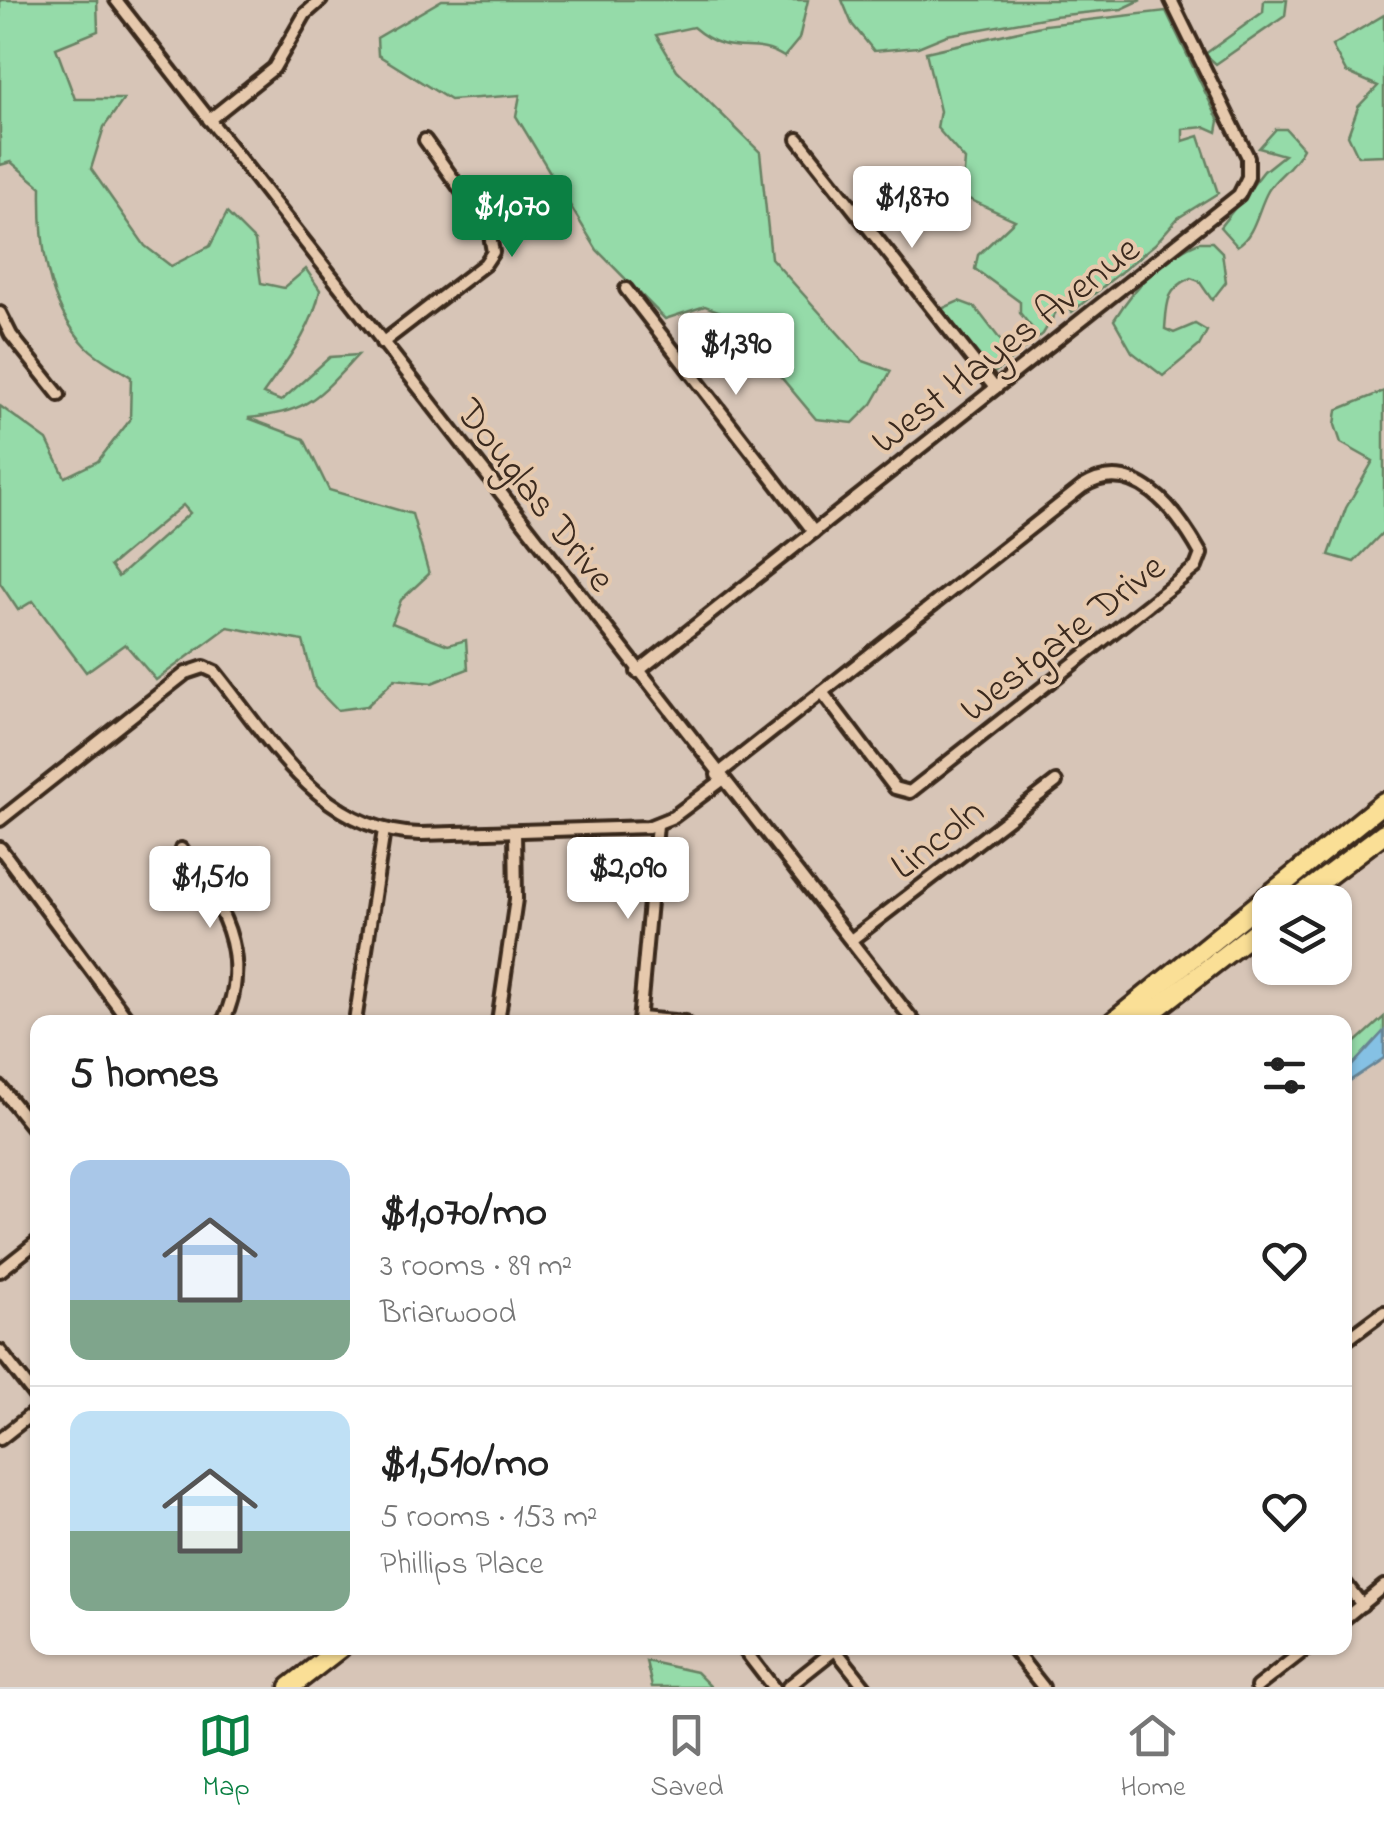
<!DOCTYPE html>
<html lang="en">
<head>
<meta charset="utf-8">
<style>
  body { margin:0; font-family:"Indie Flower",sans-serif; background:#f2f2f2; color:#222; height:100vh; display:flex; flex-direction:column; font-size:38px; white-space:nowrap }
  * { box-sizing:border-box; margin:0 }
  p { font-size:32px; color:#767676 }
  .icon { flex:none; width:55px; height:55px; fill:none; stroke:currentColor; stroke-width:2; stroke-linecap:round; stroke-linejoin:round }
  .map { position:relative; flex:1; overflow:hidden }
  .drawer { position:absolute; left:30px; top:1015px; width:1322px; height:640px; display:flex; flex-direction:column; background:#fff; border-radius:20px; box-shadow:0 2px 8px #0004 }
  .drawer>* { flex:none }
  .fabs { position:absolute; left:1252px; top:885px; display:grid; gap:20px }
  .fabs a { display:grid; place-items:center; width:100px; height:100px; border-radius:20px; background:#fff; box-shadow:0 2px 8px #0004; font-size:50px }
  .price { position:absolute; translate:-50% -85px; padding:0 22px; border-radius:10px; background:#fff; color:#222; font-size:32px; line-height:65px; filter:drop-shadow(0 2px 5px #0008) }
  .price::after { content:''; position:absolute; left:50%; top:60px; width:30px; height:22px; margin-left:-15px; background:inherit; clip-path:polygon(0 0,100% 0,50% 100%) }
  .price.current { background:#0b8043; color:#fff }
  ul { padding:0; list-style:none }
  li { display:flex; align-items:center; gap:30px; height:250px; padding:0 40px }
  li+li { border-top:2px solid #e0e0e0 }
  li span { display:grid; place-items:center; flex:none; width:280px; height:200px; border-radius:20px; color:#555 }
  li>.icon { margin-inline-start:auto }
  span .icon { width:120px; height:120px; fill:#fffc; stroke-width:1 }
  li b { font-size:42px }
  h2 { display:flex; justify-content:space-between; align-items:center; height:120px; padding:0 40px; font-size:42px }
  .tabs { display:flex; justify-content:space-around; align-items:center; height:140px; border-top:2px solid #e0e0e0; background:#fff; font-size:28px; color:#767676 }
  .tabs a { display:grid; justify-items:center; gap:5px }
  .tabs .current { color:#0b8043 }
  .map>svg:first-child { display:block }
</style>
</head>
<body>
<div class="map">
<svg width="1384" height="1687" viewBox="0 0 1384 1687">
  <rect width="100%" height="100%" fill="#d7c5b7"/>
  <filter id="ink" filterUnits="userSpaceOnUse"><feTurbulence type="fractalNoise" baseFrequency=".01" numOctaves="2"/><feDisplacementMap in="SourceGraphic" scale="20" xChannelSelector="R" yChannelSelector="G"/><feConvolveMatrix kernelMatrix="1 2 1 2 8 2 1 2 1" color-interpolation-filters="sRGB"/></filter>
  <g filter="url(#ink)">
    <g fill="#95dba9" stroke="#688264" stroke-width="2.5" fill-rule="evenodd">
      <path d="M0,0H97L98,31L56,48L75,99H124L104,127L91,169L145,246L171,266L210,246L227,213L255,241L261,283L284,288L306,269L320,290C312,331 286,361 263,394L281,401L330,357L358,355C316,399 309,412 248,418L304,439L329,490L412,514L429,574L401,600L392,623L448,645L466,640L468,669L432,683L395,679L367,706L337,710L315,687L303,641L228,627L156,680L125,644L86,672L33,601L18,610L0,583V406L47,440L65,477L98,461L130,420L131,377C117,367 98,359 86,346C46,304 40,244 41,187L11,162L0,165ZM183,505L190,513L118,577L110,566Z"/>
      <path d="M442,0H808L799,39L784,57C751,36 733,61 693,27L656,35L677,70L760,152L771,258L863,361L891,371L872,404L853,423L816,419L729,315L705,306L665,319L597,250L516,116L520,95L450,100L378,55L377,38Z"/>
      <polygon points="842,0 1141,0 1122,9 1054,16 947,35 918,47 874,51 852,24"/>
      <polygon points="1264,0 1287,0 1285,16 1216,64 1205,54 1263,12"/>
      <polygon points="1166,11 1219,121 1217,132 1206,127 1183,129 1183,141 1199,136 1218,193 1178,218 1155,244 1072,312 1063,300 1043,334 989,377 939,310 959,301 975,307 1009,351 1033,329 1020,313 1020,302 975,269 978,255 1015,220 962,196 965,160 937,128 940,111 926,52 1045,25"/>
      <polygon points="1384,15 1384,155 1358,156 1348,135 1358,107 1378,86 1346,72 1332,46"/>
      <path d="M1276,129H1286L1303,148C1292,170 1277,175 1268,191C1258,208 1255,236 1237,246L1220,227L1264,171L1284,155L1259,148Z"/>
      <path d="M1199,242H1212L1222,252L1226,282L1212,300L1199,281L1191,278C1166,289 1167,303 1165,329L1174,333L1195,324L1207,331L1199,346L1163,376L1132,352L1114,320C1135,286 1162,257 1199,242Z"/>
      <polygon points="1384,391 1384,531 1354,562 1329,555 1346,508 1373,461 1341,443 1335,425 1337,410"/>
      <polygon points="1384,1017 1384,1031 1349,1069 1345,1084 1345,1052"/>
      <polygon points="646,1661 696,1672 711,1687 652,1687"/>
    </g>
    <polygon fill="#85c1e4" stroke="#678595" stroke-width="2.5" points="1384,1031 1384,1058 1345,1084 1349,1069"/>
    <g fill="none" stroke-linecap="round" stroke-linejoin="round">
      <defs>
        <g id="minor">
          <polyline points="116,0 914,1022"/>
          <polyline points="209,120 274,68 305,14 321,0"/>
          <polyline points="798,139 995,388"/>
          <polyline points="626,289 814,532"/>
          <polyline points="0,313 11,335 59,395"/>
          <polyline points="382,343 485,264 493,252 489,229 425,140"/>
          <polyline points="637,672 1239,195 1248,177 1248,157 1171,0"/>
          <path d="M717,775L1082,487C1135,454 1177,511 1201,554L1196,567L910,792L895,788L822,692"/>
          <path d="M0,820L186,673L204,667L215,672C271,741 322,833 421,834L648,827L673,817L721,781"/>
          <polyline points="0,848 130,1022"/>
          <path d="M181,849C220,901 255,956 223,1022"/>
          <polyline points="851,940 1056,782"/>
          <polyline points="640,1018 685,1022"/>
          <polyline points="355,1022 384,830"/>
          <polyline points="498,1022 516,899 515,832"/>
          <polyline points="639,1022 657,825"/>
          <polyline points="0,1087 38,1134"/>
          <polyline points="0,1271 38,1241"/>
          <polyline points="1345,1341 1384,1312"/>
          <polyline points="0,1351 38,1400"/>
          <polyline points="0,1439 38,1409"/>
          <polyline points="1345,1583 1362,1605"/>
          <polyline points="1345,1618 1384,1586"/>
          <polyline points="743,1648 773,1687"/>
          <polyline points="834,1648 865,1687"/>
          <polyline points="1012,1648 1043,1687"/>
          <polyline points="788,1687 837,1648"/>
          <polyline points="1257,1687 1307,1648"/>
        </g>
        <g id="primary">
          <polyline points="1293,902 1384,833"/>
          <polyline points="1113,1022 1384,802"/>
          <polyline points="1139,1022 1270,920"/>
          <polyline points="290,1687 340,1648"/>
        </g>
      </defs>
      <use href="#minor" stroke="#3b2a1e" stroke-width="18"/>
      <use href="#primary" stroke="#3b2a1e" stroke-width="25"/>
      <use href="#minor" stroke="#e6c9ad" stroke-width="10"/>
      <use href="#primary" stroke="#fadf96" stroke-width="18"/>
    </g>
  </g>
  <g text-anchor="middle" stroke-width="8" stroke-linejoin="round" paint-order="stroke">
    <g font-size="40" fill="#3b2a1e" stroke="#e6c9ad">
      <text transform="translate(1004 343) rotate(-38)" y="14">West Hayes Avenue</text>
      <text transform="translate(537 494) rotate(52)" y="14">Douglas Drive</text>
      <text transform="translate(1061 636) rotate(-38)" y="14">Westgate Drive</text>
      <text transform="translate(936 837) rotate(-38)" y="14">Lincoln</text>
    </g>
  </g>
</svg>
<div class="fabs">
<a><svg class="icon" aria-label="layers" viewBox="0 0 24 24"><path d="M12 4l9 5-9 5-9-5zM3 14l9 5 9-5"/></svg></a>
</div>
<b class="price" style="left:912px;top:251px">$1,870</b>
<b class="price current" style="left:512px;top:260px">$1,070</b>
<b class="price" style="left:736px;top:398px">$1,390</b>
<b class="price" style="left:628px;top:922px">$2,090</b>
<b class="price" style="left:210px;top:931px">$1,510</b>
<section class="drawer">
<h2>5 homes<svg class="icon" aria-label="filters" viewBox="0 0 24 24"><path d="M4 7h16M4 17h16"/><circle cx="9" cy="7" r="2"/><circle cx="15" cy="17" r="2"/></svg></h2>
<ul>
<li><span style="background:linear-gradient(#a9c7e8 70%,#7fa58c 0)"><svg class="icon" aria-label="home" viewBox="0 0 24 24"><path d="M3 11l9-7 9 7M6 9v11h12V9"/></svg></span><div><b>$1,070/mo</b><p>3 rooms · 89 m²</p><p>Briarwood</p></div><svg class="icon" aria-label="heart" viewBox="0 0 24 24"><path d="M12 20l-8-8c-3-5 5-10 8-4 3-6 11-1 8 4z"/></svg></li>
<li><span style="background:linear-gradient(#bfe0f5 60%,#7fa58c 0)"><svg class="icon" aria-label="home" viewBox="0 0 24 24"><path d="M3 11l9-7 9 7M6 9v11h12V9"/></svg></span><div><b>$1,510/mo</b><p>5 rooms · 153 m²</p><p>Phillips Place</p></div><svg class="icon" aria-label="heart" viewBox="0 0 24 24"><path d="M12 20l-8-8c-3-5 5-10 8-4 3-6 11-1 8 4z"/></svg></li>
</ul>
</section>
</div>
<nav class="tabs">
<a class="current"><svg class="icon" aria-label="map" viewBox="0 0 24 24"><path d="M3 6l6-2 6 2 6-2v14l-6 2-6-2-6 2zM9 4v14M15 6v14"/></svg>Map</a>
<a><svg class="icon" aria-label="saved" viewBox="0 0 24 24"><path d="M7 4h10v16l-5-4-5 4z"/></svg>Saved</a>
<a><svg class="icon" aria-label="home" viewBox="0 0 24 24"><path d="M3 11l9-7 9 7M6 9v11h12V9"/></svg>Home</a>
</nav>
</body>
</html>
